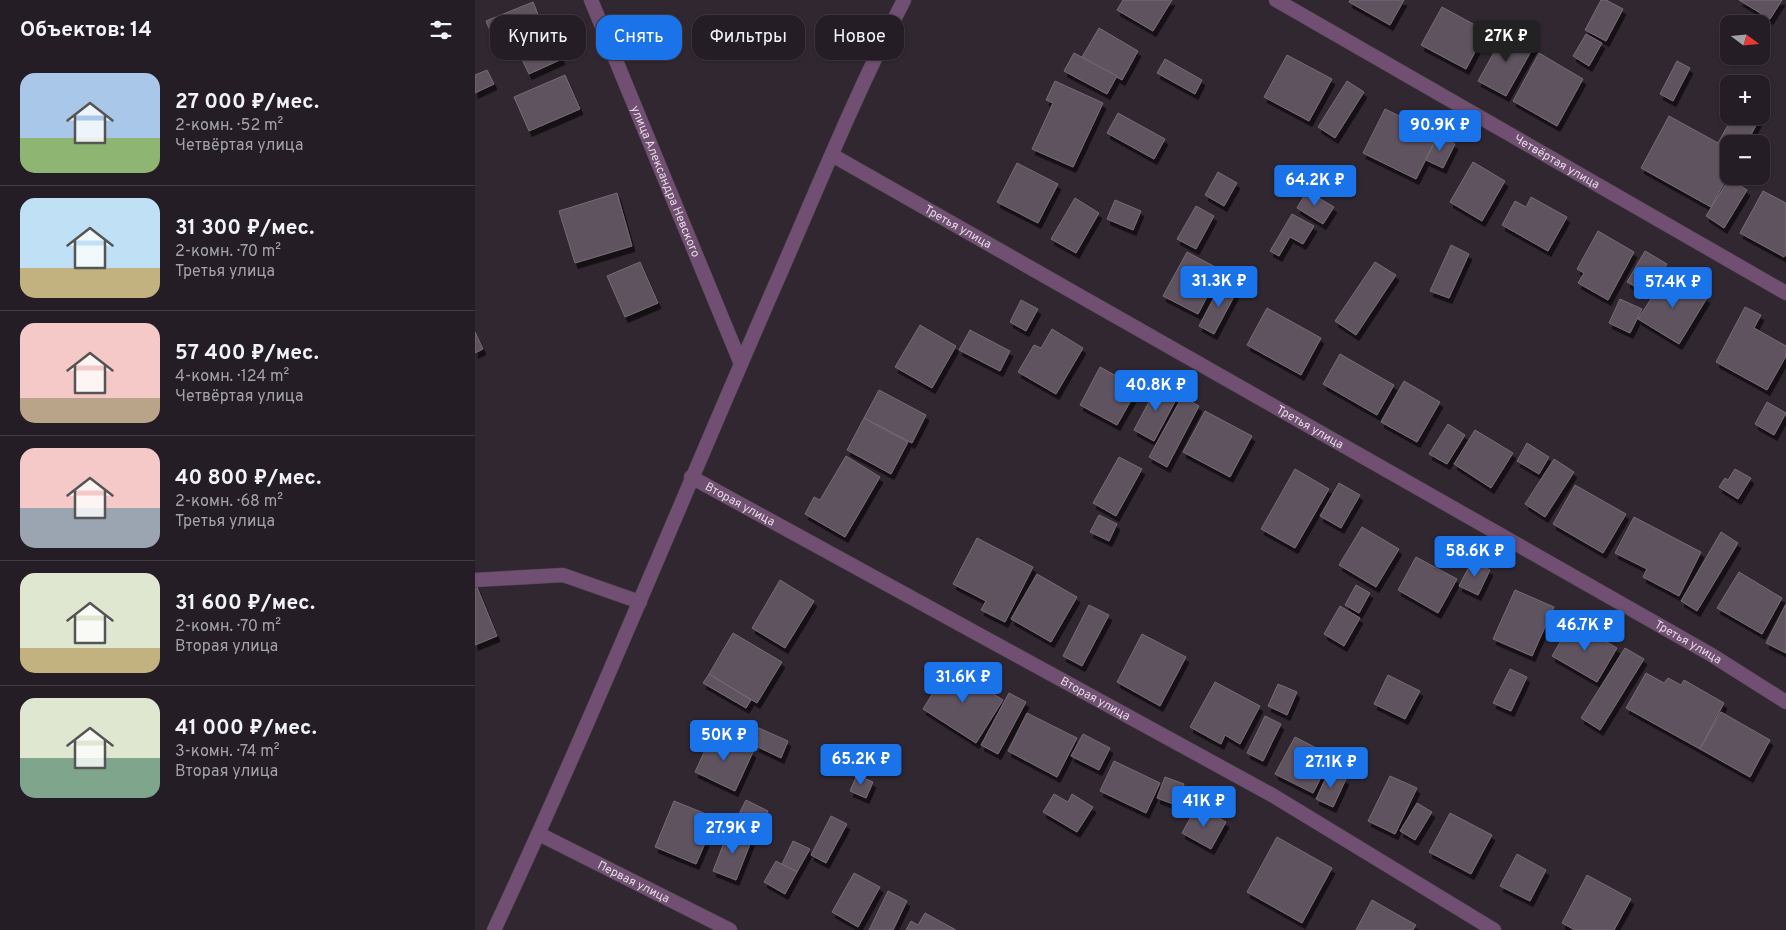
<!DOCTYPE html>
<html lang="ru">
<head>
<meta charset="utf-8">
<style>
  body { margin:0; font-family:Overpass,sans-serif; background:#312a32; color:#f1f3f6; height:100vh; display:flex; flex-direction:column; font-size:19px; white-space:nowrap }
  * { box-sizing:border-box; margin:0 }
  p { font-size:16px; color:#a3a2a7 }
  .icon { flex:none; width:28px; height:28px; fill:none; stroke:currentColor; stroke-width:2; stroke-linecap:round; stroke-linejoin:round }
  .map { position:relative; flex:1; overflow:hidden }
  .details { display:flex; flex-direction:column; background:#251d25; width:475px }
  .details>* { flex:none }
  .guide { position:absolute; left:15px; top:15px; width:475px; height:45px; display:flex; gap:10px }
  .needle { width:32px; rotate:106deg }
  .tools { position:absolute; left:1245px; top:15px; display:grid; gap:10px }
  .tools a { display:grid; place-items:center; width:50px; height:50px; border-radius:10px; background:#251d25; box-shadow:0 1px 4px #0004,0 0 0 1px #423b42; font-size:25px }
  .price { position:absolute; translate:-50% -42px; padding:0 11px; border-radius:5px; background:#1a73e8; color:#fff; font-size:16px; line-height:32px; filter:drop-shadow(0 1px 2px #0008) }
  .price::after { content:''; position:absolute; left:50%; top:30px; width:15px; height:11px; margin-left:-8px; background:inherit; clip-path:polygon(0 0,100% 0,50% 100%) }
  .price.current { background:#222; color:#fff }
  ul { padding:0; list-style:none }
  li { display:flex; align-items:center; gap:15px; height:125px; padding:0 20px }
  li+li { border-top:1px solid #423b42 }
  li span { display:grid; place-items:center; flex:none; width:140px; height:100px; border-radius:15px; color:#555 }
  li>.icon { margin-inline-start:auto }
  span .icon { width:60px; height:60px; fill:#fffc; stroke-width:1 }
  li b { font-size:21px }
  h2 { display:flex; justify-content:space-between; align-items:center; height:60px; padding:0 20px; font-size:21px }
  .tag { padding:0 18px; border-radius:15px; background:#251d25; box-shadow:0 1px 4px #0004,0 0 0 1px #423b42; font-size:18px; line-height:45px }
  .tag.current { background:#1a73e8; color:#fff }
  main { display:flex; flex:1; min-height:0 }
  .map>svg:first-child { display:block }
</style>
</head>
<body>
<main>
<section class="details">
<h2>Объектов: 14<svg class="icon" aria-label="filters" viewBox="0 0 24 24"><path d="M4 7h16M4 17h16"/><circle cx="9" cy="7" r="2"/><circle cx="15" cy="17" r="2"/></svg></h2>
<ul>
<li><span style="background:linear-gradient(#a9c7e8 65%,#8fb573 0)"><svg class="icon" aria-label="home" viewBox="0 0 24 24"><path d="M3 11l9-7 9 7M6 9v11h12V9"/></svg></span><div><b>27 000 ₽/мес.</b><p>2-комн. · 52 m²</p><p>Четвёртая улица</p></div></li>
<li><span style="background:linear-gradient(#bfe0f5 70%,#c2b280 0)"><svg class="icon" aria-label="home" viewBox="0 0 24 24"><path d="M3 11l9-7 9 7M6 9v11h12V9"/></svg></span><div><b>31 300 ₽/мес.</b><p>2-комн. · 70 m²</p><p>Третья улица</p></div></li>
<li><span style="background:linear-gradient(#f6c9c9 75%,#b9a48a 0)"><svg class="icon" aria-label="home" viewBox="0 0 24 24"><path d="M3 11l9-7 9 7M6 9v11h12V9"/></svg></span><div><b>57 400 ₽/мес.</b><p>4-комн. · 124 m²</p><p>Четвёртая улица</p></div></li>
<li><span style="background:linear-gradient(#f6c9c9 60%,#9aa5b1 0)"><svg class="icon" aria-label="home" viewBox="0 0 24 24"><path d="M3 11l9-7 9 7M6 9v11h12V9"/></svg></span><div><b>40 800 ₽/мес.</b><p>2-комн. · 68 m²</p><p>Третья улица</p></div></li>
<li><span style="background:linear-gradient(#dfe7d0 75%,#c2b280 0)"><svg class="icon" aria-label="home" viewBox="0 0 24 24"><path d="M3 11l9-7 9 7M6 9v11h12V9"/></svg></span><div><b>31 600 ₽/мес.</b><p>2-комн. · 70 m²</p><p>Вторая улица</p></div></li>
<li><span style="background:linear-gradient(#dfe7d0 60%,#7fa58c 0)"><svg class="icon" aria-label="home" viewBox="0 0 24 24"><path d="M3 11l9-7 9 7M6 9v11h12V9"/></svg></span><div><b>41 000 ₽/мес.</b><p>3-комн. · 74 m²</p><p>Вторая улица</p></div></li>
</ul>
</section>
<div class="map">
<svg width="1311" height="930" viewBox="0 0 1311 930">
  <defs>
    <filter id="shadow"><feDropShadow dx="3" dy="5.5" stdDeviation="0" flood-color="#0009"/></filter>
  </defs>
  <rect width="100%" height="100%" fill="#312731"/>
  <g fill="#5e535e" stroke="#776b76" filter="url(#shadow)">
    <polygon points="648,0 697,0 678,31 642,10"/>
    <polygon points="875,0 929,0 915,25 874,2"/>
    <polygon points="1126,0 1131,0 1148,9 1131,41 1110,30"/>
    <polygon points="1264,0 1307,0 1295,19"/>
    <polygon points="58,2 70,31 23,50 11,21"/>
    <polygon points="967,7 1011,31 991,69 946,45"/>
    <polygon points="624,28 663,51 647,80 607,57"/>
    <polygon points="1031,31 1059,46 1031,96 1003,81"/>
    <polygon points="1111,34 1127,43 1114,66 1098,56"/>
    <polygon points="76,36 87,59 54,74 43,51"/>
    <polygon points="599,53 642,76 632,94 589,71"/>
    <polygon points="1064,53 1108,79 1082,126 1038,101"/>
    <polygon points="812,55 857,79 834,121 789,97"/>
    <polygon points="690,59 727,80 720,94 682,73"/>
    <polygon points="1202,61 1215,68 1198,101 1185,94"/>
    <polygon points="12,70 19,84 0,93 0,75"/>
    <polygon points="90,75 105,109 54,131 39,97"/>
    <polygon points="580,81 628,103 598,167 557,149 578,103 571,100"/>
    <polygon points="872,81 889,92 860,138 843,127"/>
    <polygon points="910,109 963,135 941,179 888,153"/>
    <polygon points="643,113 690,139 679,159 632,133"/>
    <polygon points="1194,116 1243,143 1258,116 1286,116 1271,144 1254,144 1254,174 1236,207 1166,168"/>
    <polygon points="963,135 980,144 968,168 951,160"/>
    <polygon points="998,162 1030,181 1007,221 975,202"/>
    <polygon points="542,163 583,184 563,223 522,202"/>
    <polygon points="743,172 762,183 749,206 730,195"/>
    <polygon points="1254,179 1272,190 1249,228 1231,216"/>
    <polygon points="832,191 859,207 848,224 822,208"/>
    <polygon points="1288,191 1311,203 1311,254 1309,257 1265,233"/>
    <polygon points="142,193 157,246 100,263 84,211"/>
    <polygon points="1056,197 1092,217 1073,251 1027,225 1040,201 1051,207"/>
    <polygon points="600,198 624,213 601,253 576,239"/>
    <polygon points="640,200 666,211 658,230 632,219"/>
    <polygon points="721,206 739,216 721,249 702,239"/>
    <polygon points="817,214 839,226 828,244 815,237 804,256 795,251"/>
    <polygon points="1123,231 1159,252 1133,300 1103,283 1109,273 1102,269"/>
    <polygon points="976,245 994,254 974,298 955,291"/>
    <polygon points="1170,251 1192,264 1175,295 1152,282"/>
    <polygon points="712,252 746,270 723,314 688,296"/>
    <polygon points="165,262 183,303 150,317 132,276"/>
    <polygon points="900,262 921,275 881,335 860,321"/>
    <polygon points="1192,274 1232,298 1204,344 1163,319"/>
    <polygon points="748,281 763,289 739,334 724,326"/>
    <polygon points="1145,299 1167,309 1155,333 1134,323"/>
    <polygon points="546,300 563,309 551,331 535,322"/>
    <polygon points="1270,307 1286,315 1279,328 1311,346 1311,356 1292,390 1241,362"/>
    <polygon points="792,308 846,338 826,375 772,345"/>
    <polygon points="445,325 481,346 457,388 420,367"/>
    <polygon points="577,329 608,348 581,394 543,372 559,345 566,348"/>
    <polygon points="495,330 535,351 525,371 484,350"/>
    <polygon points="0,332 8,349 0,353"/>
    <polygon points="865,354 919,385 902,415 848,384"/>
    <polygon points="625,367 663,388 642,425 605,405"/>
    <polygon points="929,381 965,402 942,442 906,422"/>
    <polygon points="684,383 704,394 679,441 659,430"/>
    <polygon points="404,390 451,415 437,443 389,418"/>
    <polygon points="707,397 724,406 692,467 674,457"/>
    <polygon points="1292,402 1311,413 1299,435 1280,424"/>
    <polygon points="730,411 777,436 755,477 708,452"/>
    <polygon points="389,418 433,442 416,474 372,450"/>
    <polygon points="973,424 990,435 972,464 954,454"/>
    <polygon points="1000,430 1038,453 1016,488 979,464"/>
    <polygon points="1052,443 1074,457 1064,474 1042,461"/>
    <polygon points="371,456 405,477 370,537 330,514 339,497 345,500"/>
    <polygon points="644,457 667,469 641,516 618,503"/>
    <polygon points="1079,459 1099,472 1070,517 1050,504"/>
    <polygon points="820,469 854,489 820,548 786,529"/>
    <polygon points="1260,469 1276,478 1263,499 1244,487 1250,478 1253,480"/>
    <polygon points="864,483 885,495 866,528 845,516"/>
    <polygon points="1100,485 1151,514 1128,553 1078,524"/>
    <polygon points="624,515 642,524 634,541 615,532"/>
    <polygon points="1159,517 1226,552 1204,596 1168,577 1172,569 1140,553"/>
    <polygon points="887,527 924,549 901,587 864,565"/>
    <polygon points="1246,532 1263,543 1222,611 1206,601"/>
    <polygon points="502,538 558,567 530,622 506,610 511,601 478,584"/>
    <polygon points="941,557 982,579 963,613 923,590"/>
    <polygon points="997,561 1015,570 1003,595 984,586"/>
    <polygon points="1264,572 1307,598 1287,634 1242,608"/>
    <polygon points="562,574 602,597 576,642 536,619"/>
    <polygon points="305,580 339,601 310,648 277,628"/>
    <polygon points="0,585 1,585 22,636 0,645"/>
    <polygon points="881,585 895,593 884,613 870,605"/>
    <polygon points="1040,590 1079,607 1057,656 1018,639"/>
    <polygon points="1311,604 1311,653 1291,643"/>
    <polygon points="614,605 634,615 607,666 588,656"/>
    <polygon points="865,606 885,618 869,646 849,634"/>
    <polygon points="1097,622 1142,648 1122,682 1077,656"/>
    <polygon points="258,633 307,662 282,703 234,674"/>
    <polygon points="667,634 711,657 685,706 642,682"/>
    <polygon points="1150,648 1169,659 1125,730 1106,718"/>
    <polygon points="475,666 528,700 501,743 448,709"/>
    <polygon points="1035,669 1052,677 1036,711 1018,703"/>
    <polygon points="1171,673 1189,683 1193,678 1206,685 1209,680 1249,703 1225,749 1151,708"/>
    <polygon points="234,674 276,700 271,708 228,683"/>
    <polygon points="913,675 945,691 930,719 899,704"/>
    <polygon points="740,682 785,706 765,744 750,735 746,744 715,727"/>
    <polygon points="803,684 822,692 812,715 793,706"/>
    <polygon points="534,693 551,702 523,754 506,745"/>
    <polygon points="1246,712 1295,740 1275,777 1225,749"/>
    <polygon points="552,713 602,738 582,777 533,751"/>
    <polygon points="790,716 806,724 788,761 772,753"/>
    <polygon points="268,721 313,741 306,758 281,746 284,740 264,731"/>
    <polygon points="238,733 278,752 260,791 220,772"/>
    <polygon points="608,734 635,748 624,770 596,756"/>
    <polygon points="820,737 857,756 838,793 800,774"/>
    <polygon points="639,761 685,783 671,813 625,791"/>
    <polygon points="854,771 871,779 858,807 841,799"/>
    <polygon points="382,775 398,782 391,798 375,791"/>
    <polygon points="915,776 942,788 920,834 893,821"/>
    <polygon points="690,777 709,784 701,805 682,798"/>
    <polygon points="579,794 593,802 597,794 618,807 602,832 568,812"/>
    <polygon points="271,800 293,811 285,829 262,818"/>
    <polygon points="199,801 241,818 221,864 180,847"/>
    <polygon points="942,803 957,812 940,840 925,831"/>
    <polygon points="722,806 751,822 736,849 707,833"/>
    <polygon points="975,813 1017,835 996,874 954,852"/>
    <polygon points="356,816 372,824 351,863 336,855"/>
    <polygon points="254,830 277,839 261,880 238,871"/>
    <polygon points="802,837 857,868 827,923 772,892"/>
    <polygon points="318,841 335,849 322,872 307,864"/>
    <polygon points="1042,854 1071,870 1055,901 1025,886"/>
    <polygon points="301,861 322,872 310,894 289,882"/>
    <polygon points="379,873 405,887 383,927 357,912"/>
    <polygon points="1112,875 1156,899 1139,930 1100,930 1087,923"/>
    <polygon points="413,891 432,901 418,930 394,930"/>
    <polygon points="897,900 941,925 938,930 881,930"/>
    <polygon points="450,913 481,930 431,930 436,921 443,925"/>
  </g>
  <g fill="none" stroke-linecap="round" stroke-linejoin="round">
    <defs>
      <g id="minor">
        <path id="s1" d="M116,0L266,364"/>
        <path id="s2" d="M801,0L1311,293"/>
        <path id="s3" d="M357,155L1235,654L1311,702"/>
        <path id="s4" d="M216,477L797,795L1019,930"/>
        <polyline points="0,580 88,575 165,602"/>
        <path id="s5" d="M64,834L255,930"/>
      </g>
      <path id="tertiary" d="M19,930C120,714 209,493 305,274C345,182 383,89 429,0"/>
    </defs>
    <use href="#minor" stroke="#4d444d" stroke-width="15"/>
    <use href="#tertiary" stroke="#4d444d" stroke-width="15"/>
    <use href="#minor" stroke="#714f72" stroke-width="14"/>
    <use href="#tertiary" stroke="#714f72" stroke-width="14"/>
  </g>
  <g text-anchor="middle" stroke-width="4" stroke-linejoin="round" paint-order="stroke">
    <g font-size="12" fill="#e1dbe1" stroke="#312731">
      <text dy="4" stroke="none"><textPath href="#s2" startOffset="324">Четвёртая улица</textPath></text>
      <text dy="4" stroke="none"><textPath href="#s1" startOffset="196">улица Александра Невского</textPath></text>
      <text dy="4" stroke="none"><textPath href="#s3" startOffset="145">Третья улица</textPath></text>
      <text dy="4" stroke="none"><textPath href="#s3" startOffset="550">Третья улица</textPath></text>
      <text dy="4" stroke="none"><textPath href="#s4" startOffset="56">Вторая улица</textPath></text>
      <text dy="4" stroke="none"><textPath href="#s3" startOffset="985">Третья улица</textPath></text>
      <text dy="4" stroke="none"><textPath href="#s4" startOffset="461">Вторая улица</textPath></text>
      <text dy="4" stroke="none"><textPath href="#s5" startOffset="106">Первая улица</textPath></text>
    </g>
  </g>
</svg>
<div class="tools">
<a><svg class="needle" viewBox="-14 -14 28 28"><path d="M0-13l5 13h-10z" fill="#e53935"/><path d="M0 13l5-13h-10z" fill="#a3a2a7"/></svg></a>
<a>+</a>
<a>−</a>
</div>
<b class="price current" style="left:1031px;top:63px">27K ₽</b>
<b class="price" style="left:965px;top:152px">90.9K ₽</b>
<b class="price" style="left:840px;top:207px">64.2K ₽</b>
<b class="price" style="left:744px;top:308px">31.3K ₽</b>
<b class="price" style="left:1198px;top:309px">57.4K ₽</b>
<b class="price" style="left:681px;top:412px">40.8K ₽</b>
<b class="price" style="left:1000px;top:578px">58.6K ₽</b>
<b class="price" style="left:1110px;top:652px">46.7K ₽</b>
<b class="price" style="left:488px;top:704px">31.6K ₽</b>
<b class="price" style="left:249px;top:762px">50K ₽</b>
<b class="price" style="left:386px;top:786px">65.2K ₽</b>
<b class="price" style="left:856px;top:789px">27.1K ₽</b>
<b class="price" style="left:729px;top:828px">41K ₽</b>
<b class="price" style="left:258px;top:855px">27.9K ₽</b>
<div class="guide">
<a class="tag">Купить</a>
<a class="tag current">Снять</a>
<a class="tag">Фильтры</a>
<a class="tag">Новое</a>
</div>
</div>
</main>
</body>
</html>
